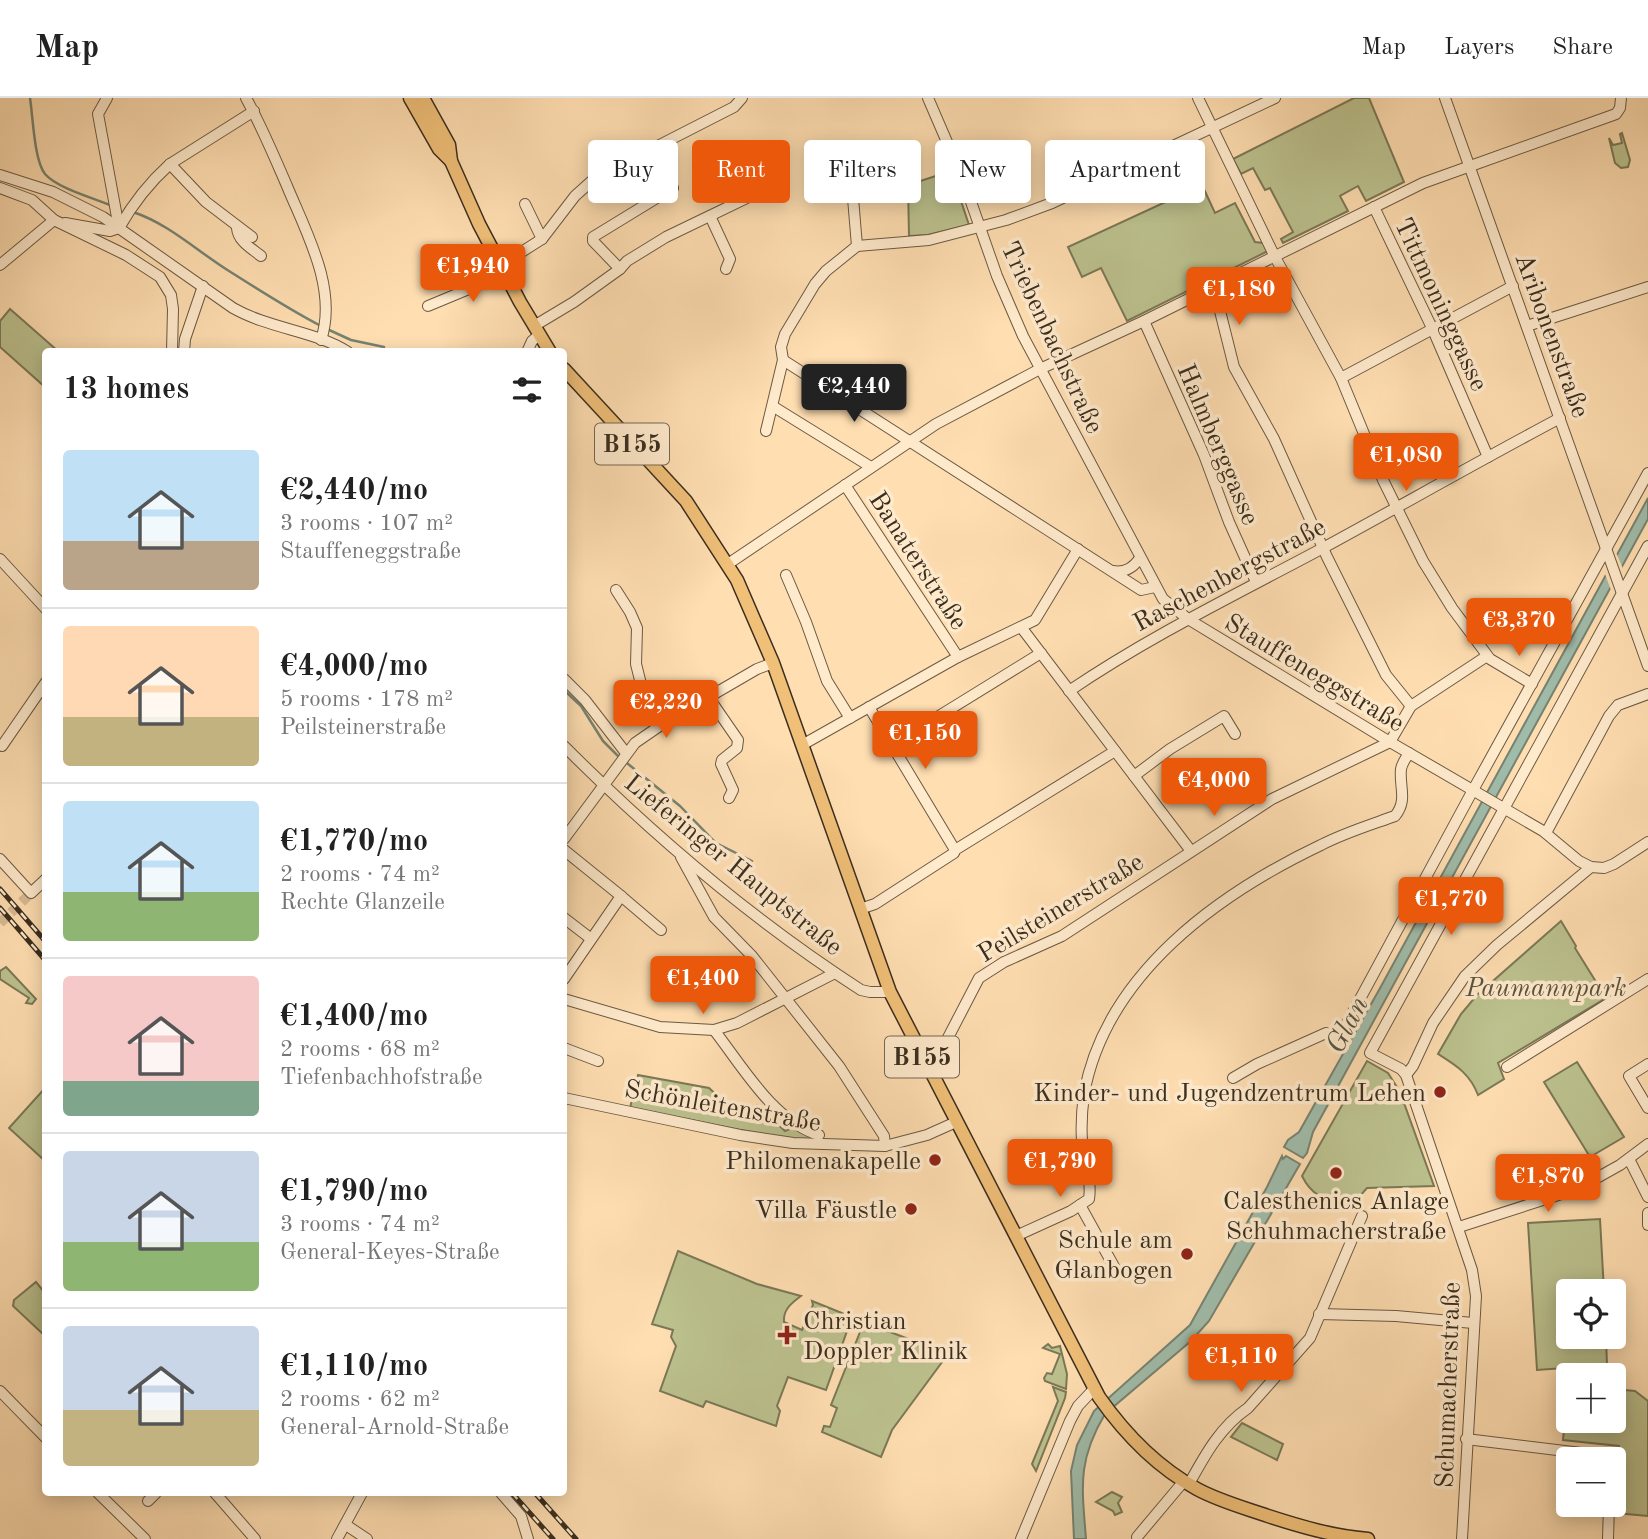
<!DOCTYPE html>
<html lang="en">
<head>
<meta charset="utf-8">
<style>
  body { margin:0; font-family:"Old Standard TT",serif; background:#f2f2f2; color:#222; height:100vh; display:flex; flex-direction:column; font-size:26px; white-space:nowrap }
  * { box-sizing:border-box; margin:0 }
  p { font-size:23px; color:#767676 }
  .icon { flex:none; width:38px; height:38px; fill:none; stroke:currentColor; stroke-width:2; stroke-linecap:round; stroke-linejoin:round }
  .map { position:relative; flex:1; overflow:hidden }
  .side { position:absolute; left:42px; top:250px; width:525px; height:1148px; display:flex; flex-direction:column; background:#fff; border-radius:7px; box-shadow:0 4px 18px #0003 }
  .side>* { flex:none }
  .top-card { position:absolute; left:588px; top:42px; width:665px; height:63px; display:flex; gap:14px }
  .buttons { position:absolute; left:1556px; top:1181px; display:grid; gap:14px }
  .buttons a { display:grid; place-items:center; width:70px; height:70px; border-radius:7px; background:#fff; box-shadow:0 4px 18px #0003; font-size:35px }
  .price { position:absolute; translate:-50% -60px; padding:0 16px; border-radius:7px; background:#ea580c; color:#fff; font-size:23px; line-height:46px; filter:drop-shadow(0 2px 4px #0008) }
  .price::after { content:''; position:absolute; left:50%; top:42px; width:21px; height:16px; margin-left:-10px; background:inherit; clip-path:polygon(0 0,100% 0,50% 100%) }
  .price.on { background:#222; color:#fff }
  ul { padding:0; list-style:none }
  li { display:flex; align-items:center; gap:21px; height:175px; padding:0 21px }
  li+li { border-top:2px solid #e0e0e0 }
  li span { display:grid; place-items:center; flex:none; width:196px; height:140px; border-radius:7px; color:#555 }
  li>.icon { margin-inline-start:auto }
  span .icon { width:84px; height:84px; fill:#fffc; stroke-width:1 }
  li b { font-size:30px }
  h2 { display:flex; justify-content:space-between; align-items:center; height:84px; padding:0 21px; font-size:30px }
  .tag { padding:0 24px; border-radius:7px; background:#fff; box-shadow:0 4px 18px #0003; font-size:24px; line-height:63px }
  .tag.on { background:#ea580c; color:#fff }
  header { display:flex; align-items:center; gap:42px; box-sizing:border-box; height:98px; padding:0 35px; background:#fff; border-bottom:2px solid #e0e0e0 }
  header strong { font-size:33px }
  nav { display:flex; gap:38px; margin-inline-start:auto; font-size:24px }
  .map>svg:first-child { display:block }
</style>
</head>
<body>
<header>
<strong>Map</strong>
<nav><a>Map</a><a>Layers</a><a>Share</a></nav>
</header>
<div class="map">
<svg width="1648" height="1441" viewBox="0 0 1648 1441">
  <rect width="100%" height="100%" fill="#ffdeb1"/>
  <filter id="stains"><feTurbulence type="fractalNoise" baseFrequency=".00286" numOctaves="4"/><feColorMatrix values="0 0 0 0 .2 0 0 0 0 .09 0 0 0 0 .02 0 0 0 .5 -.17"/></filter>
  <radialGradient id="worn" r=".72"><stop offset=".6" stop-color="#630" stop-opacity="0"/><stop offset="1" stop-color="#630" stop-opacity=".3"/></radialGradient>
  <g fill="#bcc28f" stroke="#7b7857" stroke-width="2">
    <polygon points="1354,0 1369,0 1404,84 1366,103 1358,88 1340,98 1348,113 1283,145 1281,141 1293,134 1270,90 1265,92 1253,70 1241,76 1233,61"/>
    <polygon points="1622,35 1630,62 1628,69 1621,70 1615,65 1609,40 1613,47 1622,45 1620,36"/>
    <polygon points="951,73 969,127 928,137 909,138 908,87"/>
    <polygon points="1202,87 1215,115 1235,105 1255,144 1264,145 1268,153 1127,223 1101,170 1082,179 1068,149"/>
    <polygon points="10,211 59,254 46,254 45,289 0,249 0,223"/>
    <path d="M1561,823L1576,848L1575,850L1606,900L1498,965L1504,981L1478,997C1470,976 1457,968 1438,956L1461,916L1477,897Z"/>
    <polygon points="6,869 36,901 32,906 26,905 29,900 0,881 0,873"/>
    <path d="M1367,963L1388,975L1400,994L1434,1088L1367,1090L1352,1107C1328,1101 1314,1102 1302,1078Z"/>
    <polygon points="1577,964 1624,1039 1590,1059 1544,984"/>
    <polygon points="638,977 709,990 741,1020 757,1007 785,1033 794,1029 821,1040 825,1044 781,1040 630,1010"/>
    <polygon points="45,990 45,1063 9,1030"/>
    <polygon points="1600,1121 1604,1193 1568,1194 1568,1239 1606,1239 1607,1267 1537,1272 1528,1125"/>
    <path d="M678,1153L757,1186L801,1198C792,1205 783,1211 784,1224L802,1232L813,1207L812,1203L852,1219L826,1292L788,1279L777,1308L780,1313L776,1328L706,1303L703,1309L660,1293L676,1248L671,1239L673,1232L652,1226Z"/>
    <polygon points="36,1184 45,1195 45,1238 13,1208 14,1202"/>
    <polygon points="864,1224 948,1256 892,1332 881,1359 822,1334 824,1328 830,1329 837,1310 831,1307"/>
    <polygon points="1048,1246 1052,1250 1060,1248 1067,1276 1066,1291 1045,1283 1044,1280 1047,1275 1052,1276 1060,1256 1043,1250"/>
    <polygon points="1053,1289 1066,1294 1065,1300 1036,1373 1032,1366 1058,1303"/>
    <polygon points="1568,1289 1568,1323 1614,1323 1614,1291 1635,1293 1648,1303 1648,1418 1616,1415 1618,1400 1614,1399 1614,1396 1619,1348 1563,1342"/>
    <polygon points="1242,1325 1283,1346 1277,1362 1231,1339"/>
    <polygon points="1112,1394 1122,1399 1118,1405 1122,1414 1115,1417 1113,1413 1096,1404"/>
  </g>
  <g fill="#a0bcaa" stroke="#778372" stroke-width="2">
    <polygon points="1648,400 1648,421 1313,1034 1307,1055 1303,1060 1284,1049 1288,1042 1299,1034 1379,892"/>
    <path d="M1282,1058L1283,1061L1286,1058L1300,1066L1209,1223L1191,1243L1105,1316C1077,1363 1082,1389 1086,1441H1074L1071,1373L1077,1347L1094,1313L1190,1227L1267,1089Z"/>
  </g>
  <polygon fill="#ffdeb1" points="1615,452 1624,473 1612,495 1604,473"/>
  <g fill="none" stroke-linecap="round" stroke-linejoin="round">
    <g stroke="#778372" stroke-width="2.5">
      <path d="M30,0C33,19 34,62 45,76C57,90 93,100 110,107"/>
      <path d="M133,114C169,126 197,153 229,173C259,192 290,212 321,228"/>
      <polyline points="327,231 351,242 384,249"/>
      <polyline points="564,592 581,608 603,643 617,657 680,708 716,745 752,763"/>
    </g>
    <polyline stroke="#d8bb94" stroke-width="10" stroke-dasharray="10 5" stroke-linecap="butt" points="0,825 31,795"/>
    <defs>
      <g id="minor">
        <polyline points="107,0 98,16 119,130"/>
        <path d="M246,0C262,29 274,58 287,88C306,134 338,191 321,242"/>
        <polyline points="928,0 963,81 997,178 1023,238 1163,501 1188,521 1390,644 1543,733 1579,763 1591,769 1604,770 1614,766 1648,744"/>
        <polyline points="1198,0 1275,159 1341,280 1383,382 1423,463 1452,510 1490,561 1532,586"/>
        <polyline points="1445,0 1648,568"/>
        <polyline points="170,66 206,104 252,139"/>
        <path d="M0,77L53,94L103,119L233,210C270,231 316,233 348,254"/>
        <polyline points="0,90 32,102 54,122 126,157 160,179 171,197 173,211 172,254"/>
        <polyline points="525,106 542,141"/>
        <polyline points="1374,109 1433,232 1488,359"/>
        <polyline points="710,118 730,161 726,171"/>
        <polyline points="65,125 110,133 119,130"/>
        <path d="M119,130C132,107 150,84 170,66L254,13"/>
        <path d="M237,130C238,143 251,150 261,158"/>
        <polyline points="857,148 929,142 1006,122 1052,105 1275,0"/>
        <polyline points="0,167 54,122"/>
        <polyline points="501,167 542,141 575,98 595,80 734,9 742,0"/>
        <polyline points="620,171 593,143 593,139 673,90"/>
        <polyline points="1214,189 1234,269 1274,341 1327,459 1386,577 1411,608"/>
        <polyline points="428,208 505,176"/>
        <polyline points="1144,223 1204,357 1229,424 1256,484"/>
        <polyline points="534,228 574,204 620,171 627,163 666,139 782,83"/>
        <polyline points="1527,228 1648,189"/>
        <polyline points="184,254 185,241 203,188"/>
        <polyline points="527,254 532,243 539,237"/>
        <polyline points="783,262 1141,492 1155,489"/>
        <polyline points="1341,280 1513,188"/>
        <polyline points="774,309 871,369"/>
        <polyline points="766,333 783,262 781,249 785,236 815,186 826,173 857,148 849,52"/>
        <polyline points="845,387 958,559"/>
        <polyline points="0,461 46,511"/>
        <polyline points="728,466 936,326 1040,271 1144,223 1423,85 1616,16 1620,10 1621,0"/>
        <path d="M1113,473C1125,475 1133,470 1140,460"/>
        <polyline points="786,477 806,524 827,583 850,620"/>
        <polyline points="616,492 630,514 637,530 636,566 641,586 664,625"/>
        <polyline points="1021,529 1191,753"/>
        <polyline points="564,581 585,602 626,655"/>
        <path d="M1069,593C1150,538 1237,496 1323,450C1402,407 1481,362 1560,320"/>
        <polyline points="709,600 738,642 737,650 722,662 721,666 733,692 729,700"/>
        <polyline points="869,609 955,752"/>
        <polyline points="802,647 958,559 1035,522 1078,451"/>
        <polyline points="892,647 1041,555"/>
        <polyline points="2,648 46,584"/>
        <path d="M564,648C654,738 754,823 861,892L870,894H890"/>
        <polyline points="1134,678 1170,651 1224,618 1235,636"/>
        <polyline points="1546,735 1609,618 1618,607 1648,596"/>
        <polyline points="564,741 635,645 664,625 757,571 773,565"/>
        <polyline points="564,752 621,798 564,881"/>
        <polyline points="681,759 714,819 752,858 839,968 884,1038 885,1048"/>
        <polyline points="0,761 31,795 46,781"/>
        <polyline points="621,798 661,832"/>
        <polyline points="860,811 875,806 954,755 955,752 1115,653"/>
        <polyline points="564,820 590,840"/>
        <polyline points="564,901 660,929 714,932 737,925 835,875"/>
        <path d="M714,932C743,969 773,1023 819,1037"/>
        <polyline points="564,950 598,963"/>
        <polyline points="925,964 939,957 979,880 1004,864 1062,838 1272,701 1390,644 1411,608 1487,558"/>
        <polyline points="1648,966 1629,978 1648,1010"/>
        <polyline points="1507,969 1648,881"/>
        <polyline points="1406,977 1413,968 1433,925 1465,878 1497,847 1591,769"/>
        <polyline points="1233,980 1257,966 1326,935 1340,938 1473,692 1648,375"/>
        <polyline points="564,1000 740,1037 793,1045 885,1048 927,1037 956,1024"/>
        <polyline points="1629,1061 1648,1099"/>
        <polyline points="1080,1107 1117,1174"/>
        <polyline points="1648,1115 1648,1127"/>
        <polyline points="1459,1129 1577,1091 1620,1067 1648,1046"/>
        <path d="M1016,1138L1071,1113L1089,1101C1092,1082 1084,1063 1082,1043C1081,1028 1082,1011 1084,996C1106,876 1218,796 1321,747C1344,735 1370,727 1395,718C1408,702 1399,689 1401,671C1402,665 1406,660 1409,655"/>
        <polyline points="1319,1216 1396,1218 1473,1225"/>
        <polyline points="0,1293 46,1340"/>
        <polyline points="1466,1341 1606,1358"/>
        <path d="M1189,1386C1205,1357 1220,1329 1248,1310L1310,1240L1362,1118"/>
        <polyline points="98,1395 145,1441"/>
        <polyline points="215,1395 255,1441"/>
        <polyline points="501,1395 521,1418 528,1441"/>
        <polyline points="148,1403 156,1395"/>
        <polyline points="346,1427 367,1441"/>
        <polyline points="1137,1439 1184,1383"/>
        <polyline points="337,1441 362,1395"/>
        <polyline points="1021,1441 1070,1323 1078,1308 1094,1291"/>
        <polyline points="1462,1441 1476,1198 1472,1172 1406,977 1401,971 1370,955 1648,448"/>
        <polyline points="1608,1441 1609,1407"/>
      </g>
      <g id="major">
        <polyline points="410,0 439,51 451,63"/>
        <polyline points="423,0 449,47 451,63 479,126 520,204 550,254"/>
        <path d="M564,271L686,403L737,482L773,565L890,894L1099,1299C1125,1336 1157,1369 1197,1391C1219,1403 1245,1410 1268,1418C1302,1429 1333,1438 1368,1441"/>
      </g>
    </defs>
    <use href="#minor" stroke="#6b5a44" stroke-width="12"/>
    <use href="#major" stroke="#3a2e1f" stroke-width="15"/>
    <use href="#minor" stroke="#ffeacc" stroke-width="10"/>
    <use href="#major" stroke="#f0bf78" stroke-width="12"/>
    <defs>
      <g id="rail">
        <polyline points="0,791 46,844"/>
        <polyline points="0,810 46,863"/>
        <polyline points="512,1395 553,1441"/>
        <polyline points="535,1395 576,1441"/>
      </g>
    </defs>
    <use href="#rail" stroke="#3a2e1f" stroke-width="5"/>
    <use href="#rail" stroke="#ffeacc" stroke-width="2.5" stroke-dasharray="8" stroke-linecap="butt"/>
  </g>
  <g fill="#8f2418" stroke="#ffeacc" stroke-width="2.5">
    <circle cx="1440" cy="994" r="7"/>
    <circle cx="935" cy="1062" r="7"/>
    <circle cx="1336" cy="1075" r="7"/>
    <circle cx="911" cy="1111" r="7"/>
    <circle cx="1187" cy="1156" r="7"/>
    <path d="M783.5 1226.5h7v7h7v7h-7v7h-7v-7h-7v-7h7z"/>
  </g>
  <g text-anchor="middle" stroke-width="7" stroke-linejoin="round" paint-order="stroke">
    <g fill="#ffeacc" stroke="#756653" stroke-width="2">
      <rect x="595" y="325.5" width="74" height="41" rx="5"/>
      <rect x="885" y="938.5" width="74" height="41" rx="5"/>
    </g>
    <g font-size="24" font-weight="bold" fill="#3a2e1f">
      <text x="632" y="354">B155</text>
      <text x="922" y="967">B155</text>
    </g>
    <g font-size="26" fill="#3a2e1f" stroke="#ffeacc">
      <text transform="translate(1442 206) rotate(65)" y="9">Tittmoninggasse</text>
      <text transform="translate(1553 237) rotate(70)" y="9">Aribonenstraße</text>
      <text transform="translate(1053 239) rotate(65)" y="9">Triebenbachstraße</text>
      <text transform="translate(1219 346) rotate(67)" y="9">Halmberggasse</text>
      <text transform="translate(919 462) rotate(57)" y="9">Banaterstraße</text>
      <text transform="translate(1229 476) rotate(-28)" y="9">Raschenbergstraße</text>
      <text transform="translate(1315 574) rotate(31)" y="9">Stauffeneggstraße</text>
      <text transform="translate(734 766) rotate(39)" y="9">Lieferinger Hauptstraße</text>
      <text transform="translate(1060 809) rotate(-31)" y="9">Peilsteinerstraße</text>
      <text transform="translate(723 1007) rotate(10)" y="9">Schönleitenstraße</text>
      <text transform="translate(1447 1287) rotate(-88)" y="9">Schumacherstraße</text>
    </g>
    <g font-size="26" font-style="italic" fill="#5a533b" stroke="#ffeacc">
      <text x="1546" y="898">Paumannpark</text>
    </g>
    <g font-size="26" fill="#3a2e1f" stroke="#ffeacc" text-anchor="end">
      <text x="1426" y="1003">Kinder- und Jugendzentrum Lehen</text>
      <text x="921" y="1071">Philomenakapelle</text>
      <text x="1336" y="1111" text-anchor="middle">Calesthenics Anlage<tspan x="1336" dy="30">Schuhmacherstraße</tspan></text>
      <text x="897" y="1120">Villa Fäustle</text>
      <text x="1173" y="1150">Schule am<tspan x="1173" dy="30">Glanbogen</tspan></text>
      <text x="803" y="1231" text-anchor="start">Christian<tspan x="803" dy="30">Doppler Klinik</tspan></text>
    </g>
    <g font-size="28" font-style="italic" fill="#545242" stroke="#ffeacc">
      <text transform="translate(1346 926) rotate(-62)" y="10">Glan</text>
    </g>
  </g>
  <rect width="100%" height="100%" filter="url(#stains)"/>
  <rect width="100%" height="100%" fill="url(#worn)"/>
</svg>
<div class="buttons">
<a><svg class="icon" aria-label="locate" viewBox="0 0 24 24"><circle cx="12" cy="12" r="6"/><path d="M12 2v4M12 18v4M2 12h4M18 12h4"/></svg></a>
<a>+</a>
<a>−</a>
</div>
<b class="price" style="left:473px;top:206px">€1,940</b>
<b class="price" style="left:1239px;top:229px">€1,180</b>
<b class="price on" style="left:854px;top:326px">€2,440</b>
<b class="price" style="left:1406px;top:395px">€1,080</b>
<b class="price" style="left:1519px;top:560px">€3,370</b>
<b class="price" style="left:666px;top:642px">€2,220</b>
<b class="price" style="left:925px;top:673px">€1,150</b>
<b class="price" style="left:1214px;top:720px">€4,000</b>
<b class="price" style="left:1451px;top:839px">€1,770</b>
<b class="price" style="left:703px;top:918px">€1,400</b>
<b class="price" style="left:1060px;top:1101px">€1,790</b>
<b class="price" style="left:1548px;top:1116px">€1,870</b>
<b class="price" style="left:1241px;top:1296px">€1,110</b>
<div class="top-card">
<a class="tag">Buy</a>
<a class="tag on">Rent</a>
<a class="tag">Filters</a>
<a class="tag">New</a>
<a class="tag">Apartment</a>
</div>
<section class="side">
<h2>13 homes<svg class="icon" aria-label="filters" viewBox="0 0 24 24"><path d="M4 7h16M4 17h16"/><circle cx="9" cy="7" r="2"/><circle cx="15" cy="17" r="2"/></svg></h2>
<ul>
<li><span style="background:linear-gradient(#bfe0f5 65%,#b9a48a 0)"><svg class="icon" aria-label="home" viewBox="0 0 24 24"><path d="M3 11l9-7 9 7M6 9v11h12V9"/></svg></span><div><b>€2,440/mo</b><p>3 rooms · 107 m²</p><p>Stauffeneggstraße</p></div></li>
<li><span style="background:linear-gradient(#ffd9b3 65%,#c2b280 0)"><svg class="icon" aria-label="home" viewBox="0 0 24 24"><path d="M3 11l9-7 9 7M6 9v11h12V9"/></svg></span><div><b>€4,000/mo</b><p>5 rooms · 178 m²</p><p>Peilsteinerstraße</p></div></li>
<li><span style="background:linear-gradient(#bfe0f5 65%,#8fb573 0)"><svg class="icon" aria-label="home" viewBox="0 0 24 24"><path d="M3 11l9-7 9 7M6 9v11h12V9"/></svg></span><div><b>€1,770/mo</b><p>2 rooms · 74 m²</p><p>Rechte Glanzeile</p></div></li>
<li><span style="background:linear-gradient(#f6c9c9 75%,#7fa58c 0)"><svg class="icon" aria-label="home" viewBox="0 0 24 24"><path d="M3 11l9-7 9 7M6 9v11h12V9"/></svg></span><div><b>€1,400/mo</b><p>2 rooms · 68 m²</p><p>Tiefenbachhofstraße</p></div></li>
<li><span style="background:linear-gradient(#c9d6e8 65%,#8fb573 0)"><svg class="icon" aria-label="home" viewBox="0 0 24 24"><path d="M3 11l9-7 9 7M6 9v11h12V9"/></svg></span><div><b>€1,790/mo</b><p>3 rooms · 74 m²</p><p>General-Keyes-Straße</p></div></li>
<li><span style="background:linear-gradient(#c9d6e8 60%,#c2b280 0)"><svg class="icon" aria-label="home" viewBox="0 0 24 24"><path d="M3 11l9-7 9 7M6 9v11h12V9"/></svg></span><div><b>€1,110/mo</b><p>2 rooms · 62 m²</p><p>General-Arnold-Straße</p></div></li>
</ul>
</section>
</div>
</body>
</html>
